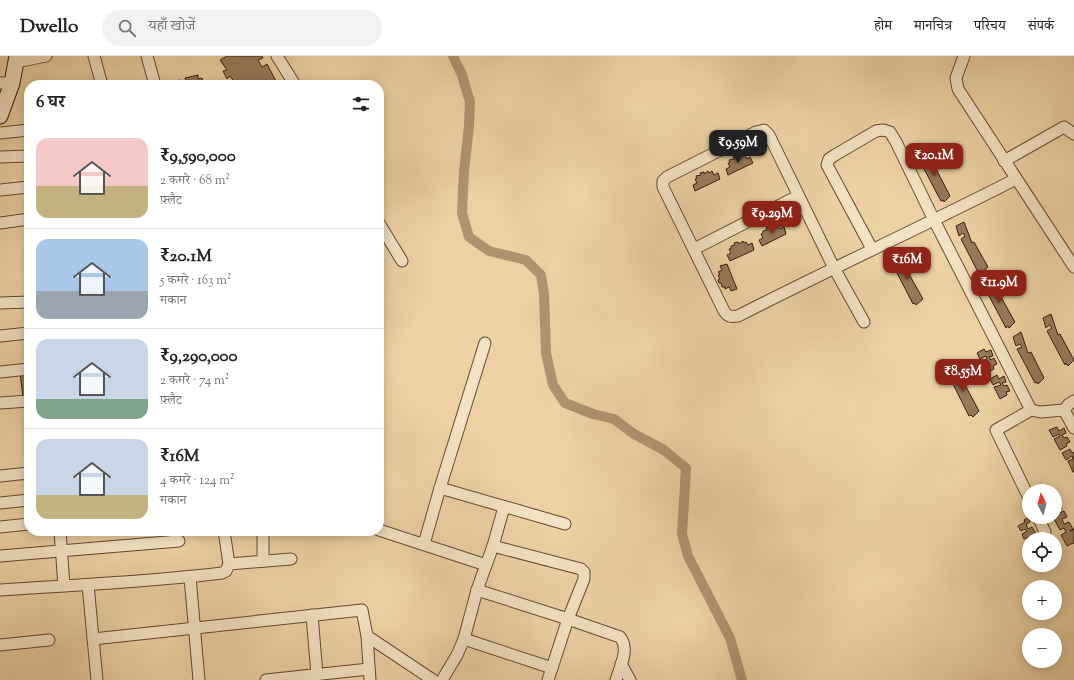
<!DOCTYPE html>
<html lang="hi">
<head>
<meta charset="utf-8">
<style>
  body { margin:0; font-family:"Sorts Mill Goudy","Noto Serif Devanagari",serif; background:#f2f2f2; color:#222; height:100vh; display:flex; flex-direction:column; font-size:15px; white-space:nowrap }
  * { box-sizing:border-box; margin:0 }
  p { font-size:13px; color:#767676 }
  .icon { flex:none; width:22px; height:22px; fill:none; stroke:currentColor; stroke-width:2; stroke-linecap:round; stroke-linejoin:round }
  .map { position:relative; flex:1; overflow:hidden }
  .panel { position:absolute; left:24px; top:24px; width:360px; height:456px; display:flex; flex-direction:column; background:#fff; border-radius:16px; box-shadow:0 2px 10px #0003 }
  .panel>* { flex:none }
  .needle { width:26px; rotate:354deg }
  .controls { position:absolute; left:1022px; top:428px; display:grid; gap:8px }
  .controls a { display:grid; place-items:center; width:40px; height:40px; border-radius:50%; background:#fff; box-shadow:0 2px 10px #0003; font-size:20px }
  .price { position:absolute; translate:-50% -34px; padding:0 9px; border-radius:8px; background:#8f2418; color:#fff; font-size:13px; line-height:26px; filter:drop-shadow(0 1px 2px #0008) }
  .price::after { content:''; position:absolute; left:50%; top:24px; width:12px; height:9px; margin-left:-6px; background:inherit; clip-path:polygon(0 0,100% 0,50% 100%) }
  .price.on { background:#222; color:#fff }
  ul { padding:0; list-style:none }
  li { display:flex; align-items:center; gap:12px; height:100px; padding:0 12px }
  li+li { border-top:1px solid #e0e0e0 }
  li span { display:grid; place-items:center; flex:none; width:112px; height:80px; border-radius:12px; color:#555 }
  li>.icon { margin-inline-start:auto }
  span .icon { width:48px; height:48px; fill:#fffc; stroke-width:1 }
  li b { font-size:17px }
  h2 { display:flex; justify-content:space-between; align-items:center; height:48px; padding:0 12px; font-size:17px }
  header { display:flex; align-items:center; gap:24px; box-sizing:border-box; height:56px; padding:0 20px; background:#fff; border-bottom:1px solid #e0e0e0 }
  header strong { font-size:19px }
  nav { display:flex; gap:22px; margin-inline-start:auto; font-size:14px }
  .search { width:280px; height:36px; background:#f2f2f2; display:flex; align-items:center; gap:10px; box-sizing:border-box; padding:0 14px; border-radius:22px; color:#767676; font-size:15px }
  .map>svg:first-child { display:block }
</style>
</head>
<body>
<header>
<strong>Dwello</strong>
<div class="search"><svg class="icon" aria-label="search" viewBox="0 0 24 24"><circle cx="10" cy="10" r="6"/><path d="M15 15l6 6"/></svg>यहाँ खोजें</div>
<nav><a>होम</a><a>मानचित्र</a><a>परिचय</a><a>संपर्क</a></nav>
</header>
<div class="map">
<svg width="1074" height="624" viewBox="0 0 1074 624">
  <rect width="100%" height="100%" fill="#ecd2a3"/>
  <filter id="stains"><feTurbulence type="fractalNoise" baseFrequency=".005" numOctaves="4"/><feColorMatrix values="0 0 0 0 .2 0 0 0 0 .09 0 0 0 0 .02 0 0 0 .5 -.17"/></filter>
  <radialGradient id="worn" r=".72"><stop offset=".6" stop-color="#630" stop-opacity="0"/><stop offset="1" stop-color="#630" stop-opacity=".3"/></radialGradient>
  <g fill="none" stroke-linecap="round" stroke-linejoin="round">
    <polyline stroke="#af9370" stroke-width="10" points="453,0 462,19 470,46 469,70 464,115 462,157 469,181 489,195 526,204 541,219 544,238 546,297 553,329 565,347 593,358 614,363 634,378 664,394 686,412 682,478 688,500 730,582 742,624"/>
  </g>
  <g fill="#967a5b" stroke="#391a0c">
    <polygon points="227,0 262,0 263,2 258,4 262,11 267,8 276,25 272,27 273,28 271,29 231,29 235,27 230,20 227,23 223,15 227,14 220,4"/>
    <polygon points="198,19 198,23 202,22 204,29 187,29 185,22"/>
    <polygon points="180,24 181,29 166,29 166,27"/>
    <polygon points="927,94 934,115 937,115 950,140 944,146 943,144 941,145 923,111 928,109 926,106 922,108 919,99"/>
    <polygon points="741,99 742,101 745,99 747,103 750,101 753,107 728,119 726,113 730,111 728,107 730,107 729,104 734,103 733,101 736,100 737,102"/>
    <polygon points="708,115 709,117 712,115 714,119 718,117 720,123 695,135 693,129 697,127 695,123 697,122 696,120 701,119 700,117 704,116 704,118"/>
    <polygon points="964,166 972,187 974,186 988,211 981,217 980,215 978,216 961,183 965,180 963,177 959,180 956,170"/>
    <polygon points="774,170 776,172 778,170 780,173 784,171 786,178 762,190 759,184 763,182 761,178 763,177 763,175 767,174 766,172 770,171 771,173"/>
    <polygon points="743,185 744,187 746,186 748,189 752,187 754,194 730,205 727,199 731,197 729,193 731,193 731,190 735,189 734,187 738,186 739,188"/>
    <polygon points="899,198 907,219 909,218 923,243 916,249 915,247 913,248 896,215 900,212 898,209 894,212 891,202"/>
    <polygon points="727,208 737,233 731,235 729,231 725,233 725,231 722,231 721,227 719,227 718,224 720,223 718,219 720,218 718,216 722,214 720,210"/>
    <polygon points="992,221 999,242 1001,241 1015,266 1009,272 1008,270 1006,272 988,238 993,235 991,232 987,235 984,225"/>
    <polygon points="1051,258 1058,279 1060,278 1074,304 1068,310 1066,307 1065,309 1047,275 1052,272 1049,269 1046,272 1043,262"/>
    <polygon points="1021,276 1028,297 1031,296 1044,322 1038,328 1037,326 1035,327 1017,293 1022,291 1020,288 1016,290 1013,281"/>
    <polygon points="984,293 986,296 991,294 993,300 989,301 991,304 994,302 997,308 993,310 994,313 986,317 981,305 987,303 986,300 980,303 977,297"/>
    <polygon points="955,309 963,330 965,329 979,355 973,361 971,359 969,360 952,326 956,323 954,321 951,323 947,313"/>
    <polygon points="26,316 29,340 23,341 20,317"/>
    <polygon points="997,319 999,323 1004,320 1006,326 1002,327 1004,330 1007,329 1010,335 1006,336 1007,339 1000,343 994,331 1001,329 999,326 993,329 990,323"/>
    <polygon points="1057,371 1059,375 1064,372 1066,377 1062,379 1064,382 1067,381 1070,386 1066,388 1067,390 1060,394 1054,383 1060,380 1059,378 1053,381 1049,374"/>
    <polygon points="1070,393 1072,397 1074,396 1074,416 1073,416 1068,405 1073,403 1072,400 1066,404 1062,397"/>
    <polygon points="1060,447 1062,453 1058,455 1059,457 1064,455 1067,461 1062,463 1064,468 1069,466 1073,473 1070,475 1074,473 1074,488 1073,487 1067,490 1061,479 1066,476 1064,472 1060,474 1053,461 1055,461 1055,459 1057,458 1055,450"/>
    <polygon points="1028,462 1030,466 1026,468 1028,473 1032,471 1039,483 1031,483 1030,481 1024,483 1022,478 1027,475 1025,473 1021,475 1018,470 1025,466 1024,464"/>
  </g>
  <g fill="none" stroke-linecap="round" stroke-linejoin="round">
    <defs>
      <g id="street">
        <polyline points="94,0 102,29"/>
        <polyline points="147,0 155,29"/>
        <polyline points="277,0 295,29"/>
        <polyline points="964,0 956,22 958,33 1074,211"/>
        <polyline points="16,6 46,0"/>
        <polyline points="0,27 12,27"/>
        <polyline points="0,77 29,74"/>
        <polyline points="0,101 29,100"/>
        <polyline points="1004,105 1064,71 1074,78"/>
        <polyline points="0,134 29,131"/>
        <polyline points="0,167 29,163"/>
        <polyline points="379,167 402,205"/>
        <polyline points="694,193 798,140"/>
        <polyline points="872,193 827,109 829,103 835,99 876,75 883,74 890,76 896,86 934,164 1031,354"/>
        <polyline points="0,247 29,246"/>
        <path d="M864,266L834,212L769,79L764,74L756,76L667,121L663,125V131L724,255C728,261 731,261 738,260C830,213 924,170 1016,123"/>
        <polyline points="0,280 29,277"/>
        <polyline points="0,316 29,313"/>
        <polyline points="0,347 29,345"/>
        <polyline points="1064,354 1074,372"/>
        <polyline points="0,420 29,417"/>
        <polyline points="440,432 565,468"/>
        <polyline points="1029,442 996,374 1031,354 1040,356 1064,354 1069,348 1074,345"/>
        <polyline points="0,447 29,444"/>
        <polyline points="1038,461 1045,476"/>
        <polyline points="0,471 29,468"/>
        <polyline points="379,474 486,509"/>
        <polyline points="60,475 64,530"/>
        <polyline points="263,475 263,505"/>
        <polyline points="424,488 440,432 485,287"/>
        <polyline points="493,490 504,451"/>
        <polyline points="0,500 179,485"/>
        <polyline points="229,508 291,503"/>
        <polyline points="190,521 199,624"/>
        <polyline points="88,529 97,624"/>
        <path d="M0,534C74,529 149,526 222,517L226,515L229,508L224,475"/>
        <polyline points="477,534 493,490 581,513 584,516 584,523 568,563 548,624"/>
        <polyline points="312,559 317,619"/>
        <polyline points="367,580 433,624"/>
        <polyline points="93,583 362,554 367,580 370,624"/>
        <polyline points="464,583 552,612"/>
        <polyline points="0,589 49,584"/>
        <polyline points="621,608 630,624"/>
        <polyline points="266,624 369,613"/>
        <path d="M442,624L457,599L464,583L477,534L568,563L620,581C630,593 620,611 616,624"/>
      </g>
      <polyline id="secondary" points="0,60 12,27 17,0"/>
    </defs>
    <use href="#street" stroke="#664832" stroke-width="13"/>
    <use href="#secondary" stroke="#391a0c" stroke-width="17"/>
    <use href="#street" stroke="#f3e2c3" stroke-width="11"/>
    <use href="#secondary" stroke="#f3e2c3" stroke-width="15"/>
  </g>
  <rect width="100%" height="100%" filter="url(#stains)"/>
  <rect width="100%" height="100%" fill="url(#worn)"/>
</svg>
<div class="controls">
<a><svg class="needle" viewBox="-14 -14 28 28"><path d="M0-13l5 13h-10z" fill="#e53935"/><path d="M0 13l5-13h-10z" fill="#767676"/></svg></a>
<a><svg class="icon" aria-label="locate" viewBox="0 0 24 24"><circle cx="12" cy="12" r="6"/><path d="M12 2v4M12 18v4M2 12h4M18 12h4"/></svg></a>
<a>+</a>
<a>−</a>
</div>
<b class="price on" style="left:738px;top:108px">₹9.59M</b>
<b class="price" style="left:934px;top:121px">₹20.1M</b>
<b class="price" style="left:772px;top:179px">₹9.29M</b>
<b class="price" style="left:907px;top:225px">₹16M</b>
<b class="price" style="left:999px;top:248px">₹11.9M</b>
<b class="price" style="left:963px;top:337px">₹8.55M</b>
<section class="panel">
<h2>6 घर<svg class="icon" aria-label="filters" viewBox="0 0 24 24"><path d="M4 7h16M4 17h16"/><circle cx="9" cy="7" r="2"/><circle cx="15" cy="17" r="2"/></svg></h2>
<ul>
<li><span style="background:linear-gradient(#f6c9c9 60%,#c2b280 0)"><svg class="icon" aria-label="home" viewBox="0 0 24 24"><path d="M3 11l9-7 9 7M6 9v11h12V9"/></svg></span><div><b>₹9,590,000</b><p>2 कमरे · 68 m²</p><p>फ़्लैट</p></div></li>
<li><span style="background:linear-gradient(#a9c7e8 65%,#9aa5b1 0)"><svg class="icon" aria-label="home" viewBox="0 0 24 24"><path d="M3 11l9-7 9 7M6 9v11h12V9"/></svg></span><div><b>₹20.1M</b><p>5 कमरे · 163 m²</p><p>मकान</p></div></li>
<li><span style="background:linear-gradient(#c9d6e8 75%,#7fa58c 0)"><svg class="icon" aria-label="home" viewBox="0 0 24 24"><path d="M3 11l9-7 9 7M6 9v11h12V9"/></svg></span><div><b>₹9,290,000</b><p>2 कमरे · 74 m²</p><p>फ़्लैट</p></div></li>
<li><span style="background:linear-gradient(#c9d6e8 70%,#c2b280 0)"><svg class="icon" aria-label="home" viewBox="0 0 24 24"><path d="M3 11l9-7 9 7M6 9v11h12V9"/></svg></span><div><b>₹16M</b><p>4 कमरे · 124 m²</p><p>मकान</p></div></li>
</ul>
</section>
</div>
</body>
</html>
